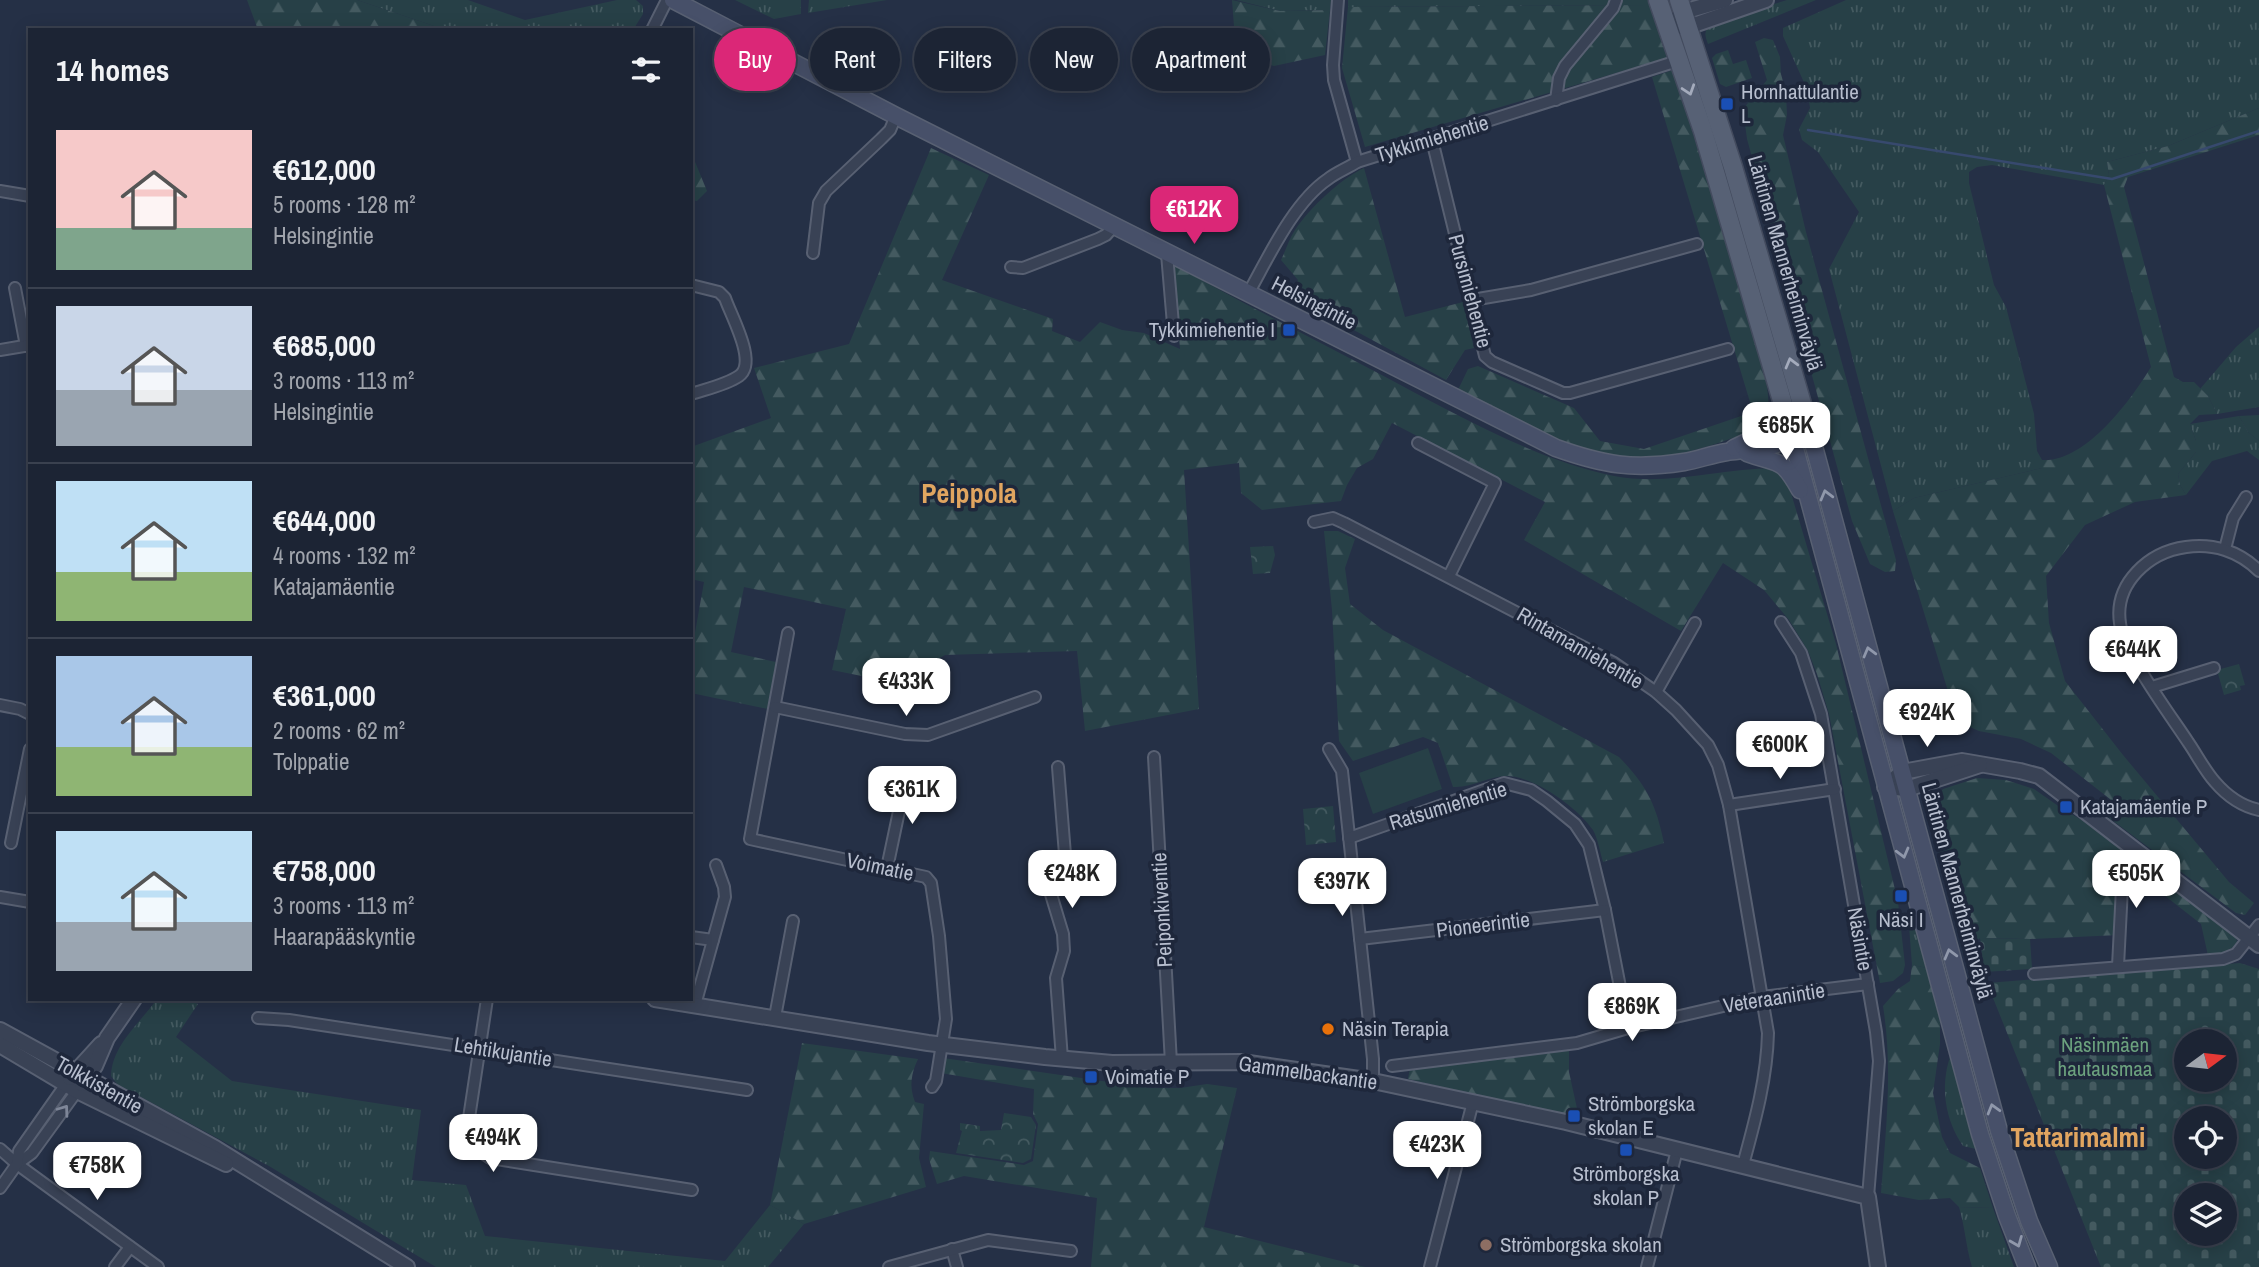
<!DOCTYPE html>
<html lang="en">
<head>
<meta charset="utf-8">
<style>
  body { margin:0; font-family:"Archivo Narrow",sans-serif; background:#293040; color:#f1f3f6; height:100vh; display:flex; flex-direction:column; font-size:26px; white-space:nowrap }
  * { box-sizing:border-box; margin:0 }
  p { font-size:23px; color:#a0a4ac }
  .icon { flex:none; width:38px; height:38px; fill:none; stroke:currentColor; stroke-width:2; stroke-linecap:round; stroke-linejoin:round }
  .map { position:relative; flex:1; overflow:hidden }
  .sheet { position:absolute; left:28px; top:28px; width:665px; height:973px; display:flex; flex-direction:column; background:#1c2434; border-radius:0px; box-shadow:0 4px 18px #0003,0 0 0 2px #3a414f }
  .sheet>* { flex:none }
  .top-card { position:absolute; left:714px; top:28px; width:665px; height:63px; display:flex; gap:14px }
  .needle { width:46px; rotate:75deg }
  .controls { position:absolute; left:2174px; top:1029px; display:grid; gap:14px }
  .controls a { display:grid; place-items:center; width:63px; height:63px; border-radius:50%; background:#1c2434; box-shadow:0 4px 18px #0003,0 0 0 2px #3a414f; font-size:35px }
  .price { position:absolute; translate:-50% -60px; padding:0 16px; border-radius:14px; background:#fff; color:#222; font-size:23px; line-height:46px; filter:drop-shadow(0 2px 4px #0008) }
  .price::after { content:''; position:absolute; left:50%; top:42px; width:21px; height:16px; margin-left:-10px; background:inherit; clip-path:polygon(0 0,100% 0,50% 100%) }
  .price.current { background:#db2777; color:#fff }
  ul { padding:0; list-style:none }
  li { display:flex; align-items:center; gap:21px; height:175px; padding:0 28px }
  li+li { border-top:2px solid #3a414f }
  li span { display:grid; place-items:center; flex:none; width:196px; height:140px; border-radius:0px; color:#555 }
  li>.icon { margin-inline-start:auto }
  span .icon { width:84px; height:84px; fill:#fffc; stroke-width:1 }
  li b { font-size:30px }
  h2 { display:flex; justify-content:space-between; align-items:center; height:84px; padding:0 28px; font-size:30px }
  .tag { padding:0 24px; border-radius:32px; background:#1c2434; box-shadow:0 4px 18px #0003,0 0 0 2px #3a414f; font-size:24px; line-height:63px }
  .tag.current { background:#db2777; color:#fff }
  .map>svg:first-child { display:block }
</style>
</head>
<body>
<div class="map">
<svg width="2259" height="1267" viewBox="0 0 2259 1267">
  <defs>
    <pattern id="grass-tufts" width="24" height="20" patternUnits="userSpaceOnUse" patternTransform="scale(1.75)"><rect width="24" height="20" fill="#274047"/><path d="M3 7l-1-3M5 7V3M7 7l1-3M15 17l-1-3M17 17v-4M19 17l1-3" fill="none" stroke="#445a60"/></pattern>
    <pattern id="forest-firs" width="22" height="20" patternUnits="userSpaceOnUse" patternTransform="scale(1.75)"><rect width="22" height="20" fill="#274047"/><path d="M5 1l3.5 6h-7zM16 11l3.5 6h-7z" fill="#445a60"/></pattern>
    <pattern id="cemetery-stones" width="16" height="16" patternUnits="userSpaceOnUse" patternTransform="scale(1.75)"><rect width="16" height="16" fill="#274047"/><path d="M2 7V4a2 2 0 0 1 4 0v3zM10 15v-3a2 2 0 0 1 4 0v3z" fill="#445a60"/></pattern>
    <pattern id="park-crowns" width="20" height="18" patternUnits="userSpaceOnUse" patternTransform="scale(1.75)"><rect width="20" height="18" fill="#274047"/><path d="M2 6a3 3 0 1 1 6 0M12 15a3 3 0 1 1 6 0" fill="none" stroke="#445a60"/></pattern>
  </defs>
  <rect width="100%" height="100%" fill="#253046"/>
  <g fill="url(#grass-tufts)">
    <polygon points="357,0 468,0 525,20 617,0 636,0 643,6 643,14 633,30 446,30"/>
    <polygon points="735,0 801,0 801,14 774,19"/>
    <polygon points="809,0 887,0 808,13"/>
    <polygon points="1236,0 1331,0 1330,10 1280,11"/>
    <polygon points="1348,0 1648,0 1649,5 1348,7"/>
    <path d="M1787,0H1816L1708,44C1704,34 1704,30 1713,23Z"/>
    <polygon points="1846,0 2259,0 2259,108 2168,146 2107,162 2109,175 2104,185 1992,165 1977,167 1969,172 1969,183 1994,285 2006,307 2034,414 2037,451 2042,460 2042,468 1914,498 1893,511 1829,269 1859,212 1818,152 1802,140 1799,129 1810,108 1807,89 1783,36 1783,28"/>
    <polygon points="2259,327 2259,407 2217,414 2208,396 2200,389 2236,347"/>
    <polygon points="2239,416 2248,432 2259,441 2259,460 2247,451 2212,461 2186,495 2180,485 2178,474 2196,452 2196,441 2190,424"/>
    <polygon points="1908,912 1910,912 1927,968 1912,965"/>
    <path d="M157,999H183L198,1004L176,1037L232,1081L421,1110L412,1180L466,1185L485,1236L725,1261L770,1205L804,1224L768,1267H436L269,1166L117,1084L111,1076C112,1045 140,1023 157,999Z"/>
    <path d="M1950,1057L1976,1149L1963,1146C1945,1120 1940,1087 1950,1057Z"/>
    <path d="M1959,1207L1993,1208L2014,1267H1972C1966,1247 1965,1227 1959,1207Z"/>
  </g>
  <g fill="url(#forest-firs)">
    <polygon points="247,0 357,0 446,30 258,30"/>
    <polygon points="1232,0 1280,11 1330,10 1325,55 1274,66 1236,53"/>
    <polygon points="1649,5 1667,58 1365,147 1342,68 1348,7"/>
    <polygon points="1764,38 1773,40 1780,57 1781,74 1786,93 1787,115 1783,135 1806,232 1896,560 1895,571 1885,572 1870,564 1852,521 1747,139 1743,109 1767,80 1755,42"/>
    <polygon points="1728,50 1733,64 1746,60 1752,78 1726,87 1720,84 1712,58 1716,54"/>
    <path d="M1673,70C1698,149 1722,229 1745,309C1753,335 1772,386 1768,411C1765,429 1742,435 1727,440C1688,454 1649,462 1608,457C1567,452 1496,411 1457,392L1468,369L1478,366L1574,408L1600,441L1644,449L1753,412L1652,77Z"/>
    <path d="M2259,108V135L2128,177L2124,187L2174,377L2183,382H2194L2208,396L2217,414L2199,415L2190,424L2196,441V452L2178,474L2180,485L2186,495L2135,502L2085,525L2046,576L2049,623L2065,681L2123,755L2229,882L2254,903L2245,915L2236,913L2108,817L2110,799L2051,753L2021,739L1979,731L1963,724L1951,701L1893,511L1914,498L2042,468V460C2085,463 2131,400 2151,367L2104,185L2109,175L2107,162L2168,146Z"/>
    <path d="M931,148L989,175L942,280L1053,319L1052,331L1080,342L1100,322L1122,330L1144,333L1180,349L1173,264C1239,302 1308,336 1376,372C1448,410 1534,460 1614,476C1666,486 1721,469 1773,468L1788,483L1836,644L1898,902L1905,965L1903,973L1893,981L1880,983L1829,714L1817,674L1808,651L1789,620L1764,590L1723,563L1681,631L1524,540L1545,502L1392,423L1373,459L1357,468L1347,485L1341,501L1262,510L1241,493L1239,463L1184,470L1199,709L1085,731L1077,651L945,655L896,683L832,670L846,609L744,587L731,652L776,662L768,709L691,693V655L704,582L691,579V447L771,418L754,368L849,344Z"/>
    <polygon points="691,152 707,191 697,201 691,200"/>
    <path d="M1364,168L1405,317L1463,302L1474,348L1465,350L1446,380L1291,296L1298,280L1281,260C1286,250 1289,239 1295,230C1310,208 1340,179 1364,168Z"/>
    <polygon points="2259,415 2259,441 2248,432 2239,416"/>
    <path d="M1324,531H1338L1355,539L1345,568L1350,604L1383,630L1619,757C1647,786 1656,804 1664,843L1603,862C1600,852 1598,839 1593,830C1578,808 1534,776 1507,776C1488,776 1473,788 1453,787L1438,743L1423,737L1353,761L1339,741L1332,610Z"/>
    <polygon points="1977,778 2006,780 2034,789 2064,810 2121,842 2235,933 2237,942 2223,959 2209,960 2201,924 2151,885 2122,888 2119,935 2030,939 1980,938 1963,954 1947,882 1932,829 1930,806 1943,789"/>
    <path d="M1912,965L1927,968L1940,1018V1044L1933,1093L1942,1137L1950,1153L1980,1168L1993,1208L1959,1207L1950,1198L1919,1200L1881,1193C1886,1130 1893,1068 1883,1006L1898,989L1910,981Z"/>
    <path d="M802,1043L918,1059C911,1074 909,1086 915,1102L924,1104L919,1158L926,1187L804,1224L770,1205Z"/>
    <polygon points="1569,1049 1569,1072 1578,1113 1554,1113 1408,1079 1410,1068"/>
    <polygon points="943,1058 1150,1088 1180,1088 1207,1084 1237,1088 1204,1227 1365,1267 1091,1267 1097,1198 964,1176 937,1184 929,1159 930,1151 1024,1165 1033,1161 1038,1124 1033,1114 1034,1089 941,1073"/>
  </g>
  <g fill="url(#cemetery-stones)" fill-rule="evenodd">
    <polygon points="1980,938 2030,939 2032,969 1984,972"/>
    <path d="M2240,963L2259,969V1267H2101L1987,983ZM2186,1041H2224V1080H2186ZM2186,1118H2224V1157H2186ZM2186,1195H2224V1234H2186Z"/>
  </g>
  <g fill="url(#park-crowns)">
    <polygon points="1273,546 1275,555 1270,573 1253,574 1250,547"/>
    <polygon points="2239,664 2245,685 2240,686 2241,690 2224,695 2217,670"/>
    <polygon points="1333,806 1336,842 1306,845 1303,809"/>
    <polygon points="1004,1113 1031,1117 1036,1125 1031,1159 1023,1163 956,1153 962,1131 960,1130 960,1123 980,1126 980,1131 1001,1130"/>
  </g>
  <polygon fill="#274047" points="1428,748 1442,789 1373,814 1359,773"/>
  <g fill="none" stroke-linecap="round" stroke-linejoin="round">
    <polyline stroke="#37496e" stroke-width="2.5" points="1808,130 2112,179 2259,131"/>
    <defs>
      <g id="minor">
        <polyline points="1338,0 1333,65 1334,80 1357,162"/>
        <polyline points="652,30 667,0"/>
        <polyline points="1556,100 1559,78 1565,66 1613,8 1616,0"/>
        <polyline points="1432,140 1485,356 1492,362 1563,393 1570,393 1728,349"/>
        <polyline points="0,191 30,196"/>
        <polyline points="813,253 819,203 826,191 881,139 890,130 896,116"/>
        <polyline points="1167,254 1174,336"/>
        <polyline points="1011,267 1023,268 1098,239 1106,235 1114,226"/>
        <path d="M691,285L719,292L725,298C731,316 758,363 739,376C726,385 706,389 691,394"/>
        <polyline points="15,288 26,346"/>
        <path d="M1249,292C1269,256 1294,202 1328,179C1337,172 1348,168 1357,162L1671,63"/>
        <polyline points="1472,300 1531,290 1697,244"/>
        <polyline points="0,350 30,345"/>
        <polyline points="1418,443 1495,483 1449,576"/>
        <path d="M1314,522L1333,518L1344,523L1614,663L1656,692L1676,710L1708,745L1718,765L1729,805L1768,1033C1767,1078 1755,1121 1743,1165"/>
        <polyline points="2225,549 2233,518 2246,497"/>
        <path d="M2259,571C2239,551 2213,543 2186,547C2149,552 2114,583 2120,623C2123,652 2171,716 2188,742C2197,755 2205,771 2215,782C2227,796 2241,806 2259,810"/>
        <polyline points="1781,622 1801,653 1821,714 1876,1032 1879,1061 1868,1197"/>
        <polyline points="788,633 750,839 926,877 931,883 939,936 946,1019 936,1081 932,1087"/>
        <polyline points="2152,687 2214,668"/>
        <polyline points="1656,692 1695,623"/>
        <polyline points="0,705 20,709 30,714"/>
        <polyline points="775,707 905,734 928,735 1035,697"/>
        <polyline points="1329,749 1342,771 1373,1059 1373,1081"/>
        <polyline points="1154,757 1171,1063"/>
        <polyline points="1058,767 1066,867 1061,879 1050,891 1063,934 1064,951 1056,978 1062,1059"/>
        <polyline points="1729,805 1835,789"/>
        <polyline points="1349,838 1504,783 1531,790 1547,801 1575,824 1589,845 1605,910 1628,1028"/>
        <polyline points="11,843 30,749"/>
        <polyline points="887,868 906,778"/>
        <polyline points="0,897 30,902"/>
        <polyline points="691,937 713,940"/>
        <polyline points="1360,939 1605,910"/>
        <polyline points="2118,966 2122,888 2138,851"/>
        <polyline points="2034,974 2223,959 2236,954 2259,925"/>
        <path d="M487,999L469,1118C470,1136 474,1148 490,1158L692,1190"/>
        <polyline points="695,1005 725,897 724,887 716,865"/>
        <polyline points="775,1017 793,921"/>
        <polyline points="258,1018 289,1020 747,1090"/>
        <polyline points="1392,1066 1577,1043 1628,1028 1762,997 1868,984"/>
        <polyline points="0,1149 17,1164 158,1267"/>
        <polyline points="17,1164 32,1153 77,1091"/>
        <polyline points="0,1188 17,1164 19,1151 66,1084"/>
        <polyline points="952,1249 957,1267"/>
        <polyline points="115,1267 130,1247"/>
        <polyline points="889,1267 988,1240 1071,1251"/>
        <polyline points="1430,1267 1473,1102"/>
        <polyline points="1647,1267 1677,1150"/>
      </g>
      <g id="tertiary">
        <polyline points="1677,18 1683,12 1725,0"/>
        <polyline points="1668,26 1688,27 1766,0"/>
        <polyline points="1885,787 1902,772 1962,761 2020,771 2039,776 2259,945"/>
        <polyline points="1896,788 1907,789 1980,765"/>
        <polyline points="655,999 928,1043 1045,1057 1112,1063 1242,1062 1373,1081 1566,1122 1868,1197 1878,1267"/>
        <polyline points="0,1030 215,1148 407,1267"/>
        <polyline points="0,1045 77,1091 226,1164"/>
        <polyline points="70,1078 101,1044"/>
        <polyline points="82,1084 95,1066 107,1038 134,999"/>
      </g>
      <g id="secondary">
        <path d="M673,0L896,116L1556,448C1604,465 1633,470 1684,462C1698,460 1712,454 1727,452C1759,448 1781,448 1809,428"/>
        <polyline points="1809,428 1999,1131 2029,1221 2049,1267"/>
        <polyline points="1790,430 1980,1134 2007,1216 2027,1267"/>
        <path d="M1734,448C1755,438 1776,427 1799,428"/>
        <path d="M1747,453C1779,465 1781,456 1800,490"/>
      </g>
      <g id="primary">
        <polyline points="1658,0 1703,131 1790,428"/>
        <polyline points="1679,0 1733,167 1809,428"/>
      </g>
    </defs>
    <use href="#minor" stroke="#586072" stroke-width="14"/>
    <use href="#tertiary" stroke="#586072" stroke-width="18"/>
    <use href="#secondary" stroke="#586072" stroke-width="19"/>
    <use href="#primary" stroke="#434b5e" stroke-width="21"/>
    <use href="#minor" stroke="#394255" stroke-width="10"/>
    <use href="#tertiary" stroke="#394255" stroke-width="14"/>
    <use href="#secondary" stroke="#475069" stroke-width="16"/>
    <use href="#primary" stroke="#576175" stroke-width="18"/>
  </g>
  <defs><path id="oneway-chevron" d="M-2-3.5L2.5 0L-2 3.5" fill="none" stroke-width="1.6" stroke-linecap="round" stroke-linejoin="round" transform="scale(1.75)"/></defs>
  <g stroke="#a4abbc">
    <use href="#oneway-chevron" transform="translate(1689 90) rotate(72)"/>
    <use href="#oneway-chevron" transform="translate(1791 363) rotate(-105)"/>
  </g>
  <g stroke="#9098ab">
    <use href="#oneway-chevron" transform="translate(1826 495) rotate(-105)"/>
    <use href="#oneway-chevron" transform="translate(1869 652) rotate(-105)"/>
    <use href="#oneway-chevron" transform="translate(1903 853) rotate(75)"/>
    <use href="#oneway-chevron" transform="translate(1950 954) rotate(-105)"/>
    <use href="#oneway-chevron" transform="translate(1993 1109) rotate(-106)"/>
    <use href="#oneway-chevron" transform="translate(2017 1242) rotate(68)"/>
  </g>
  <use stroke="#7e8698" href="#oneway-chevron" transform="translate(64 1110) rotate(-54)"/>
  <g fill="#1a4fb4" stroke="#1e273b" stroke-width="2.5">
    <rect x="1720" y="97" width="14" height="14" rx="3.5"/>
    <rect x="1282" y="323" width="14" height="14" rx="3.5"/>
    <rect x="2059" y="800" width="14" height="14" rx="3.5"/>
    <rect x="1894" y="889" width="14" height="14" rx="3.5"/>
    <rect x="1084" y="1070" width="14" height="14" rx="3.5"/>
    <rect x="1567" y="1109" width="14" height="14" rx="3.5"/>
    <rect x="1619" y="1143" width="14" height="14" rx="3.5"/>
  </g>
  <circle fill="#e8710a" stroke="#1e273b" stroke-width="2.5" cx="1328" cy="1029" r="7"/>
  <circle fill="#8d6e63" stroke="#1e273b" stroke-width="2.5" cx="1486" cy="1245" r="7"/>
  <g text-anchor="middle" stroke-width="7" stroke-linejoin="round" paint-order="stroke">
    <g font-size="21" fill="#b7bece" stroke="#1e273b" text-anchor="start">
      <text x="1741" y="99">Hornhattulantie<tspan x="1741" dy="24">L</tspan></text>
      <text x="1275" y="337" text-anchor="end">Tykkimiehentie I</text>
      <text x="2080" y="814">Katajamäentie P</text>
      <text x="1901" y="927" text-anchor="middle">Näsi I</text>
      <text x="1342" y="1036">Näsin Terapia</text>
      <text x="1105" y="1084">Voimatie P</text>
      <text x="1588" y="1111">Strömborgska<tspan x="1588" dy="24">skolan E</tspan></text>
      <text x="1626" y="1181" text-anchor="middle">Strömborgska<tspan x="1626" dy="24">skolan P</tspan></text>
      <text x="1500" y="1252">Strömborgska skolan</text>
    </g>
    <g font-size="21" fill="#b7bece" stroke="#1e273b">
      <text transform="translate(1432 139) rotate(-17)" y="7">Tykkimiehentie</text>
      <text transform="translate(1785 263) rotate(74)" y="7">Läntinen Mannerheiminväylä</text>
      <text transform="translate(1470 291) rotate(75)" y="7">Pursimiehentie</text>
      <text transform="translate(1314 303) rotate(27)" y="7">Helsingintie</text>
      <text transform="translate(1580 648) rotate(30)" y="7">Rintamamiehentie</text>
      <text transform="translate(1448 806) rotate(-17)" y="7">Ratsumiehentie</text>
      <text transform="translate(880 867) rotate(12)" y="7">Voimatie</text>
      <text transform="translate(1957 891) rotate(75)" y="7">Läntinen Mannerheiminväylä</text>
      <text transform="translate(1162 910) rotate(-93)" y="7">Peiponkiventie</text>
      <text transform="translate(1483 925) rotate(-7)" y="7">Pioneerintie</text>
      <text transform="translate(1860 939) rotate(80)" y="7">Näsintie</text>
      <text transform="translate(1774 998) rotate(-9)" y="7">Veteraanintie</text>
      <text transform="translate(503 1052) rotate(9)" y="7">Lehtikujantie</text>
      <text transform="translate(1308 1073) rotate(8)" y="7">Gammelbackantie</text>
      <text transform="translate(99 1085) rotate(29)" y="7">Tolkkistentie</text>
    </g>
    <g font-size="21" fill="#6ca27e" stroke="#1e273b">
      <text x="2105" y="1052">Näsinmäen<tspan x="2105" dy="24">hautausmaa</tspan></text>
    </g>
    <g font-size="28" font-weight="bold" fill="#e1a560" stroke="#1e273b">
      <text x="969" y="503">Peippola</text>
      <text x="2078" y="1147">Tattarimalmi</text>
    </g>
  </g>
</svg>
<div class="controls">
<a><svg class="needle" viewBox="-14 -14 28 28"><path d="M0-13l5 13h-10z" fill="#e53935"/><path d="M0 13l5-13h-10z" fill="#a0a4ac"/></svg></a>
<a><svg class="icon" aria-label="locate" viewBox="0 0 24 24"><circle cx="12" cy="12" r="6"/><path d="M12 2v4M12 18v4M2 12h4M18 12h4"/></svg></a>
<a><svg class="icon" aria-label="layers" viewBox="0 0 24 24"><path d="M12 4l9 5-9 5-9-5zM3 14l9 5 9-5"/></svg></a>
</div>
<b class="price current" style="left:1194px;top:246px">€612K</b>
<b class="price" style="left:1786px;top:462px">€685K</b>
<b class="price" style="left:2133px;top:686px">€644K</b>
<b class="price" style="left:906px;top:718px">€433K</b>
<b class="price" style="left:1927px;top:749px">€924K</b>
<b class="price" style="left:1780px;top:781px">€600K</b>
<b class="price" style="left:912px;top:826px">€361K</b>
<b class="price" style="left:1072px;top:910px">€248K</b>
<b class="price" style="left:2136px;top:910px">€505K</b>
<b class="price" style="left:1342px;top:918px">€397K</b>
<b class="price" style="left:1632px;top:1043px">€869K</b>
<b class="price" style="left:493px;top:1174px">€494K</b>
<b class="price" style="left:1437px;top:1181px">€423K</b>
<b class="price" style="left:97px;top:1202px">€758K</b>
<div class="top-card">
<a class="tag current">Buy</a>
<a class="tag">Rent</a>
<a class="tag">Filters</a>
<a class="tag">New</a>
<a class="tag">Apartment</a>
</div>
<section class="sheet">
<h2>14 homes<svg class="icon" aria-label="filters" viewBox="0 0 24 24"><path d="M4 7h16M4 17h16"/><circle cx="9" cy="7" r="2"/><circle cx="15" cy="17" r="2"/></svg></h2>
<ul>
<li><span style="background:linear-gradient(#f6c9c9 70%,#7fa58c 0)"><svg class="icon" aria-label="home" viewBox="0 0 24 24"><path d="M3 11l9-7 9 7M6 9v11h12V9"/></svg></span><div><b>€612,000</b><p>5 rooms · 128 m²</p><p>Helsingintie</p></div></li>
<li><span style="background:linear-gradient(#c9d6e8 60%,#9aa5b1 0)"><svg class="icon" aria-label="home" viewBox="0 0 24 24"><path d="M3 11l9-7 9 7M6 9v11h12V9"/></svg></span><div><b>€685,000</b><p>3 rooms · 113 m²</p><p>Helsingintie</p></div></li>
<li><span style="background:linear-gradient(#bfe0f5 65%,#8fb573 0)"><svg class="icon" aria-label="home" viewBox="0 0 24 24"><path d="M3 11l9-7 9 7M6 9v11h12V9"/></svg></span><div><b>€644,000</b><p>4 rooms · 132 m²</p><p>Katajamäentie</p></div></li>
<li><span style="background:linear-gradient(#a9c7e8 65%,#8fb573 0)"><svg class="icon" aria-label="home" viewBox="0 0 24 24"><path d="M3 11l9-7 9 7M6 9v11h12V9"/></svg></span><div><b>€361,000</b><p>2 rooms · 62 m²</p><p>Tolppatie</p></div></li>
<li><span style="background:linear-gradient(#bfe0f5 65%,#9aa5b1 0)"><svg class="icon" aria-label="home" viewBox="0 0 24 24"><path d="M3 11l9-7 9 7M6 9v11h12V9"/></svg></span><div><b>€758,000</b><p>3 rooms · 113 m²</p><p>Haarapääskyntie</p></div></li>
</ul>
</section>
</div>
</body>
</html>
